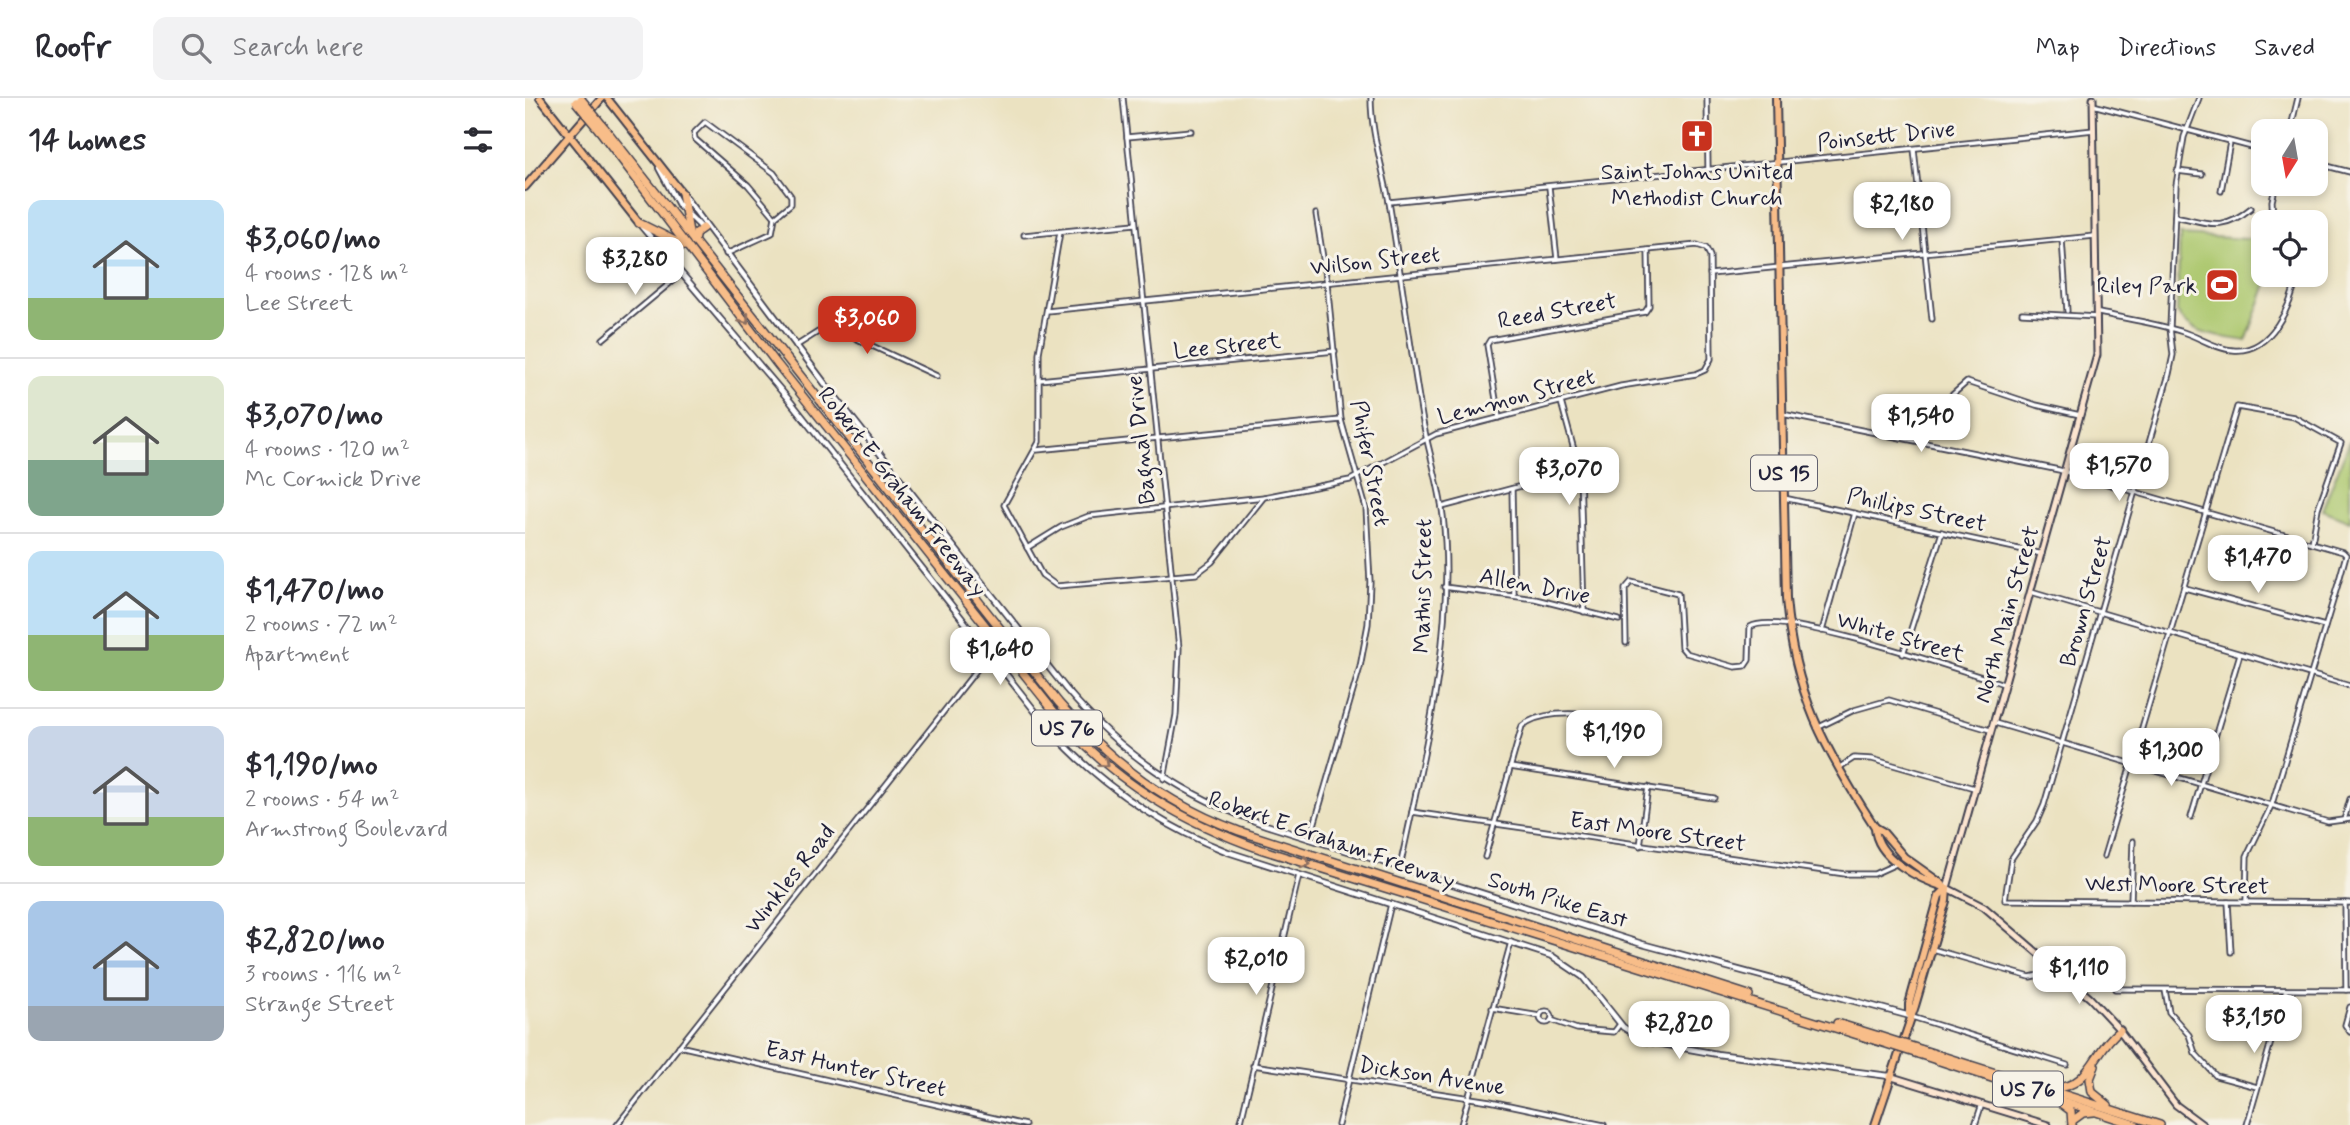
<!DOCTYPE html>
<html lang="en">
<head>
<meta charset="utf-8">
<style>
  body { margin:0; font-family:Mynerve,sans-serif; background:#f2f2f3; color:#2b2b33; height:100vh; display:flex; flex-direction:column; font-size:26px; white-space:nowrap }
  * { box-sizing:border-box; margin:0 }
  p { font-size:23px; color:#7c7c81 }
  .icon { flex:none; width:38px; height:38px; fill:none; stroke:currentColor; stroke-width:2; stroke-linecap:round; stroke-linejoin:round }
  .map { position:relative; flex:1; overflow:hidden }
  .drawer { display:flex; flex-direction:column; background:#fff; width:525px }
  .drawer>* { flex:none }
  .needle { width:46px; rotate:191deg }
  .controls { position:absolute; left:1726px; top:21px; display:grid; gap:14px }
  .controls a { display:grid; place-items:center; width:77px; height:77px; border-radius:14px; background:#fff; box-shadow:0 4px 10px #0003; font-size:35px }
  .price { position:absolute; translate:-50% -60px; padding:0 16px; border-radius:14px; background:#fff; color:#222; font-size:23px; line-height:46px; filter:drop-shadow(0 2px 4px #0008) }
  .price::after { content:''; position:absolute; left:50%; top:42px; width:21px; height:16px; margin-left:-10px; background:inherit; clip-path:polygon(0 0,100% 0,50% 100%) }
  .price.current { background:#c8321e; color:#fff }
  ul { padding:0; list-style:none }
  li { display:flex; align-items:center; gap:21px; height:175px; padding:0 28px }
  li+li { border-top:2px solid #e1e1e2 }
  li span { display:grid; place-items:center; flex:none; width:196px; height:140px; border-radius:14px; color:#555 }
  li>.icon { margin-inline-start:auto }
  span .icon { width:84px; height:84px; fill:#fffc; stroke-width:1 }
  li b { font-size:30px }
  h2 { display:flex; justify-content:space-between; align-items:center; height:84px; padding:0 28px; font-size:30px }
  header { display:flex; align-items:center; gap:42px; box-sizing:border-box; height:98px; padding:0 35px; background:#fff; border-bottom:2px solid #e1e1e2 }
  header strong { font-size:33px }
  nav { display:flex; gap:38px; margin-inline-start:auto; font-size:24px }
  .search { width:490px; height:63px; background:#f2f2f3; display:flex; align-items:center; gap:18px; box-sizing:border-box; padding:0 24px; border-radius:14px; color:#7c7c81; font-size:26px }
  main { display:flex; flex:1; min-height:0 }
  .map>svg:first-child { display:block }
</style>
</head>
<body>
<header>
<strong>Roofr</strong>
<div class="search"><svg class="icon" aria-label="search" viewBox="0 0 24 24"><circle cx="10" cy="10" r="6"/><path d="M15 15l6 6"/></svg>Search here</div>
<nav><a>Map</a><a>Directions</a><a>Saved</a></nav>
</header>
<main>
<section class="drawer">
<h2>14 homes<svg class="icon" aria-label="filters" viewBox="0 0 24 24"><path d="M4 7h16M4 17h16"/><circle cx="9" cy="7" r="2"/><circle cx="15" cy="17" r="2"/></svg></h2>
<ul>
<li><span style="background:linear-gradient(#bfe0f5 70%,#8fb573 0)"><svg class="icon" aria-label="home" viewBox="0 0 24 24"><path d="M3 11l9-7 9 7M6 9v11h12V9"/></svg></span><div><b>$3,060/mo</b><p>4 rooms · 128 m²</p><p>Lee Street</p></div></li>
<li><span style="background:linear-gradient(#dfe7d0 60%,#7fa58c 0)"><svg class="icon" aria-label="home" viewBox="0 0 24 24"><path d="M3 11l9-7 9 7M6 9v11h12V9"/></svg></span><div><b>$3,070/mo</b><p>4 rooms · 120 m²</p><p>Mc Cormick Drive</p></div></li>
<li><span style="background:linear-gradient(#bfe0f5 60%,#8fb573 0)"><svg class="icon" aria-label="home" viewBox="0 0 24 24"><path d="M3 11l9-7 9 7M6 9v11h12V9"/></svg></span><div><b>$1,470/mo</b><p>2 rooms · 72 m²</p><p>Apartment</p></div></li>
<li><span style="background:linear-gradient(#c9d6e8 65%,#8fb573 0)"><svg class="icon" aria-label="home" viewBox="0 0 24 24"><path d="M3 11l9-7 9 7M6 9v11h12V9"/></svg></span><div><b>$1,190/mo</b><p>2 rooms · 54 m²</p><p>Armstrong Boulevard</p></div></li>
<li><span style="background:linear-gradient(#a9c7e8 75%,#9aa5b1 0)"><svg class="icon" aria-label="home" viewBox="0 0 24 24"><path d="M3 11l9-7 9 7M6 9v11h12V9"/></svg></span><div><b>$2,820/mo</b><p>3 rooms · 116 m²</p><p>Strange Street</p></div></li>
</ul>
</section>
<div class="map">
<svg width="1825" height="1027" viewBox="0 0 1825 1027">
  <rect width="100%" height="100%" fill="#f7f3e8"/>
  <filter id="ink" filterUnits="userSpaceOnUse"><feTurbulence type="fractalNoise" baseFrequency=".0143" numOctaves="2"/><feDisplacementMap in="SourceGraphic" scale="14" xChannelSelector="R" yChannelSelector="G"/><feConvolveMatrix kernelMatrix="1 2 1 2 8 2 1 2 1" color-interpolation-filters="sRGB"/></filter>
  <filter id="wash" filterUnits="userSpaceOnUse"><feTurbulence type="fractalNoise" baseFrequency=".00686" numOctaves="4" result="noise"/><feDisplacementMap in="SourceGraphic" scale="28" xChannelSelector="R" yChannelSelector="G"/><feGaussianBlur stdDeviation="1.57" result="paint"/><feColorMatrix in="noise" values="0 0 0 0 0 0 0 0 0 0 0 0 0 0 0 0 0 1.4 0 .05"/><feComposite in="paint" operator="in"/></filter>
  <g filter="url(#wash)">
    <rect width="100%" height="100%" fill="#ebe2c1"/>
    <g fill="#acc76d" stroke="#677454" stroke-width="2">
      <path d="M1655,137L1738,142V177H1757L1755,184L1744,181L1721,243C1695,238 1666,239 1652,214Z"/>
      <polygon points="1825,342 1825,423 1797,412"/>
    </g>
  </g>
  <g filter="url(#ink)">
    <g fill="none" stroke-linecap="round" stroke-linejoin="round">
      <defs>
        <g id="minor">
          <polyline points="598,0 654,550 651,617 639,681"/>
          <path d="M846,0C846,36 858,69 864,104C876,176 885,248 897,319C903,352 914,384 918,418C931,536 899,655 875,769"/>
          <polyline points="1182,0 1183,71"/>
          <polyline points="1674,0 1659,39 1651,87 1645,230 1648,257 1644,276 1519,707 1512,723 1486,761 1480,802 1825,805"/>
          <polyline points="1568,7 1738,52"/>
          <polygon points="180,24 249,75 266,98 266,106 250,119 223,87 170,41 169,35"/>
          <polyline points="1765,33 1773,0"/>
          <polyline points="602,39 666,33"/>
          <polyline points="1389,51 1407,221"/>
          <polyline points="1790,65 1825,74"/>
          <polyline points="1652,73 1677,76"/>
          <polyline points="1024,89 1032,161"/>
          <polyline points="1696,93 1705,44"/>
          <polyline points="864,104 1569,32"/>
          <path d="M1650,118C1684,125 1697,134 1726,110"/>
          <polyline points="1748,124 1747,103 1751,86"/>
          <polyline points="499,137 610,126"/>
          <polyline points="1537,141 1542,213"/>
          <polyline points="201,156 247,135 250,119"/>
          <polyline points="1185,176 1570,138"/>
          <polyline points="522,213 1172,147 1181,150 1185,158 1186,261 1180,272 1171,276 1096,288 911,336 825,382 739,399 687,464 671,476 532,488 517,477 479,407 514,344 514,255 535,134"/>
          <polyline points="1497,215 1572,219"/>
          <path d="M1574,215C1602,221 1631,225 1658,234C1674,239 1691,251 1708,252C1746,256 1767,206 1772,177"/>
          <polyline points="78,241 156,176"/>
          <polyline points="271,248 293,234 315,233 412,278"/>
          <polyline points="514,282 810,253"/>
          <polyline points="1036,304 1055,374 1059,514"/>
          <polyline points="1257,316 1534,372 1818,454 1821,457 1813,486 1747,706 1722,758 1721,804"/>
          <polyline points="974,320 962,247 965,242 1120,214 1124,208 1123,152"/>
          <polyline points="1376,340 1387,302 1418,305 1442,284 1511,307 1555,317"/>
          <polyline points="512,352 816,322"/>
          <polyline points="987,391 989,497"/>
          <polyline points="1259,400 1517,456"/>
          <polyline points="917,409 1038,377 1089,371"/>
          <polyline points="502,450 536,429 564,418 739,399"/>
          <polyline points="919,489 1010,501 1094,522"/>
          <polyline points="1660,490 1800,528"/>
          <polyline points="1506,494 1825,588"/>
          <polyline points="1297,533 1330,415"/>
          <path d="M1101,545L1100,491L1106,484L1153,496L1156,549L1161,555L1210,569L1220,568L1224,562L1225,529C1257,510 1436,573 1479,586"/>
          <polyline points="1378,556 1417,434"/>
          <polyline points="1470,625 1803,724 1825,721"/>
          <polyline points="1292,630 1329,612 1364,602 1465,632"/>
          <polyline points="985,669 1189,700"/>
          <polyline points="1315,669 1329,660 1347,661 1449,690"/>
          <polyline points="887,714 1320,776 1349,776 1371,766"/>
          <polyline points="1666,719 1715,556"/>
          <polyline points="1819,722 1825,701"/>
          <polyline points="785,741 835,569 843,526 845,484 841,410 816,322 802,185 791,116"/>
          <polyline points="1115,748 1123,689"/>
          <polyline points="1579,758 1712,309 1769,319 1816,345 1793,410 1787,445"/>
          <path d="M960,759L997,628C1014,614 1048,614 1069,618"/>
          <polyline points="1606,803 1608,743"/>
          <polyline points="1703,804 1706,854"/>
          <polyline points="1820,805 1821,892"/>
          <polyline points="1407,851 1505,879 1514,877 1526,866"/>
          <polyline points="1590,891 1825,892"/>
          <polyline points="1640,892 1644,914 1664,937 1670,955 1691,978 1732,989"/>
          <polyline points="1825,909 1820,927 1825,934"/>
          <polyline points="967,910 1015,918"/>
          <circle cx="1021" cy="919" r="6"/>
          <polyline points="1387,919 1542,967"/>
          <polyline points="1026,922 1052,931 1089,934 1095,926"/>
          <polyline points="154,948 500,1027"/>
          <polyline points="728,967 965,1003 1079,1027"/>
          <polyline points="92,1027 465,555"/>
          <polyline points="715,1027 774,777"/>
          <polyline points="813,1027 866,806"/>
          <polyline points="936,1027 986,844"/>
          <polyline points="1450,1027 1457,1006"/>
          <polyline points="1722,1027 1761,892"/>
        </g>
        <g id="tertiary">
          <polyline points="134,70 154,107 177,130"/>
          <path d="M160,99L301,287L541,591C597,657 660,699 741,727L1117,846L1385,918"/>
          <path d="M117,129L265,303L521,627C572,685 631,726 703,754L1027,858L1058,879L1098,929L1120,943L1192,956L1364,978"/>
        </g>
        <g id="secondary">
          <polyline points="1568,0 1572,257 1422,790 1459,809 1565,900 1592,929 1651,1007 1678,1027"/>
          <polyline points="1364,978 1523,1027"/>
        </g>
        <g id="primary">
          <polyline points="15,0 114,125"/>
          <polyline points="82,0 157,95"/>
          <path d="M1251,0L1261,501C1269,595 1299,651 1350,729C1351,761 1396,782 1422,790"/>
          <polyline points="0,89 77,0"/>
          <polyline points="1350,729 1357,733 1379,759 1417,786"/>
          <polyline points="1384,916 1384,906 1414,798 1421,791"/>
          <polyline points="1350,1027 1390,908 1421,803 1422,790"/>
        </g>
        <g id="motorway">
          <path d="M79,29L534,605C584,663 642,707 714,733L1224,897"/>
          <path d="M74,32L252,266L535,621C591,685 658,724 738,752L1352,943"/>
          <polyline points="157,95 164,134"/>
          <polyline points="114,125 160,148"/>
          <polyline points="169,143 171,135 178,130"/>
          <polyline points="143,160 147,152 157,146"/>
          <polyline points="1312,925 1354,938"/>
          <polyline points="1395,951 1635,1027"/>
          <polyline points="1393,956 1611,1027"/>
          <polyline points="1570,968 1565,981 1567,994 1583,1007"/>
          <path d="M1528,990C1566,990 1568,952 1595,932"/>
          <polyline points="1534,1004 1546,1013 1547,1027"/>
          <polyline points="1547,1023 1558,1015 1568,1014"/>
        </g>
      </defs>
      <use href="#minor" stroke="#403f4f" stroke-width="7"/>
      <use href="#tertiary" stroke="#403f4f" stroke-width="8"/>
      <use href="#secondary" stroke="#403f4f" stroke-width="9"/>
      <use href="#primary" stroke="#403f4f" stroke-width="10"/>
      <use href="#motorway" stroke="#403f4f" stroke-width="10"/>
      <use href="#minor" stroke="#fff" stroke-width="3.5"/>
      <use href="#tertiary" stroke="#fff" stroke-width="4.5"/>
      <use href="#secondary" stroke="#fce5d0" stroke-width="5"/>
      <use href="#primary" stroke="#f8bd89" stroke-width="6"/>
      <use href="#motorway" stroke="#f8bd89" stroke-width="7"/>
      <defs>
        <g id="motorway-bridge">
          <polyline points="56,1 79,29"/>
          <polyline points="51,4 74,32"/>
          <polyline points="1354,938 1395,951"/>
          <polyline points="1352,943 1393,956"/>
        </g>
      </defs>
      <use href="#motorway-bridge" stroke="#403f4f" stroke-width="10" stroke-linecap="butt"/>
      <use href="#motorway-bridge" stroke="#f8bd89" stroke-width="7"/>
    </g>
    <defs><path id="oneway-chevron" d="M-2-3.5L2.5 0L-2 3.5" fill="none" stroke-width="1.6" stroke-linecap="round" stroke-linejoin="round" transform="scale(1.75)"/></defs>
    <g stroke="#8d7062">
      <use href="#oneway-chevron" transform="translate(220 222) rotate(53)"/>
      <use href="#oneway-chevron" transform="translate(579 665) rotate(41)"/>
      <use href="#oneway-chevron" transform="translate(781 765) rotate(17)"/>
    </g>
  </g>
  <defs>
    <symbol id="church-square" viewBox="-11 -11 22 22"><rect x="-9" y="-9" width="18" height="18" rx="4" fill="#c8321e" stroke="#f7f3e8"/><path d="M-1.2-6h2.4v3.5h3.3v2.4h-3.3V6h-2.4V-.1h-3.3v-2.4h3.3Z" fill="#fff"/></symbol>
    <symbol id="stadium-square" viewBox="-11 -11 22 22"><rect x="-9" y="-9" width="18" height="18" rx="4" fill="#c8321e" stroke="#f7f3e8"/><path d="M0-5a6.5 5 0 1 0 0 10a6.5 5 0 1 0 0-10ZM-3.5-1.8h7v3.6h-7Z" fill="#fff"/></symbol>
  </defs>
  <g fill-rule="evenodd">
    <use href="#church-square" x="1153" y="19" width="38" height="38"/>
    <use href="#stadium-square" x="1678" y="168" width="38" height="38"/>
  </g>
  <g text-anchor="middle" stroke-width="6" stroke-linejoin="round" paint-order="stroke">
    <g fill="#f7f3e8" stroke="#62616f" stroke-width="2">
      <rect x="1226" y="357.5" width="66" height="35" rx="5"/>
      <rect x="507" y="612.5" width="70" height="35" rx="5"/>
      <rect x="1468" y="973.5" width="70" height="35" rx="5"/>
    </g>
    <g font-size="21" font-weight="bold" fill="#22223b">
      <text x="1259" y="382">US 15</text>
      <text x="542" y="637">US 76</text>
      <text x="1503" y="998">US 76</text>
    </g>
    <g font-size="23" fill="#22223b" stroke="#f7f3e8">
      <text transform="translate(1361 37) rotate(-6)" y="8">Poinsett Drive</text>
      <text transform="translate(850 162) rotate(-6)" y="8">Wilson Street</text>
      <text transform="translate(1032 212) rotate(-10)" y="8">Reed Street</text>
      <text transform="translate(702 247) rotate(-6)" y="8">Lee Street</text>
      <text transform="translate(991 298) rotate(-15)" y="8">Lemmon Street</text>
      <text transform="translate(615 342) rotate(-96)" y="8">Bagnal Drive</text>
      <text transform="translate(846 365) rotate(79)" y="8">Phifer Street</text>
      <text transform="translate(378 393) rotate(52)" y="8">Robert E Graham Freeway</text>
      <text transform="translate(1392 411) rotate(12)" y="8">Phillips Street</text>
      <text transform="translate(1010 487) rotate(11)" y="8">Allen Drive</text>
      <text transform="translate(897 488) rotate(-89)" y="8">Mathis Street</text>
      <text transform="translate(1560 503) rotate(-74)" y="8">Brown Street</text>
      <text transform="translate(1481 516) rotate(-74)" y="8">North Main Street</text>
      <text transform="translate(1376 538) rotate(16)" y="8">White Street</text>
      <text transform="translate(1133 733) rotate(8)" y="8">East Moore Street</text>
      <text transform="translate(807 741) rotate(19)" y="8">Robert E Graham Freeway</text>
      <text transform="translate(264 780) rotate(-52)" y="8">Winkles Road</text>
      <text transform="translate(1652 786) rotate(1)" y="8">West Moore Street</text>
      <text transform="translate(1033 801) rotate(17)" y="8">South Pike East</text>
      <text transform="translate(331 970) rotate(13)" y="8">East Hunter Street</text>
      <text transform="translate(907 977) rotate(9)" y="8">Dickson Avenue</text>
    </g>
    <g font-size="23" fill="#22223b" stroke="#f7f3e8">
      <text x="1172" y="81">Saint Johns United<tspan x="1172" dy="26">Methodist Church</tspan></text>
      <text x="1672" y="195" text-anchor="end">Riley Park</text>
    </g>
  </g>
</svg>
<div class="controls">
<a><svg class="needle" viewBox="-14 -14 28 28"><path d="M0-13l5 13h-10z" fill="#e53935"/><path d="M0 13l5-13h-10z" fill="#7c7c81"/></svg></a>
<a><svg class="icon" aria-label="locate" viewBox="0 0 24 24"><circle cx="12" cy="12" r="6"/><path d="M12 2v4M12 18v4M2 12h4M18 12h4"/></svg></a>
</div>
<b class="price" style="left:1377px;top:144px">$2,180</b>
<b class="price" style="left:110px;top:199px">$3,280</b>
<b class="price current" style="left:342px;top:258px">$3,060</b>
<b class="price" style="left:1396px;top:356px">$1,540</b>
<b class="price" style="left:1594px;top:405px">$1,570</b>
<b class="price" style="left:1044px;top:409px">$3,070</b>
<b class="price" style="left:1733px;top:497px">$1,470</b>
<b class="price" style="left:475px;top:589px">$1,640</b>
<b class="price" style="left:1089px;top:672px">$1,190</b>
<b class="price" style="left:1646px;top:690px">$1,300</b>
<b class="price" style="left:731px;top:899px">$2,010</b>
<b class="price" style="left:1554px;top:908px">$1,110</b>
<b class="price" style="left:1729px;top:957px">$3,150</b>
<b class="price" style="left:1154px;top:963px">$2,820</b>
</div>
</main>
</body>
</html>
